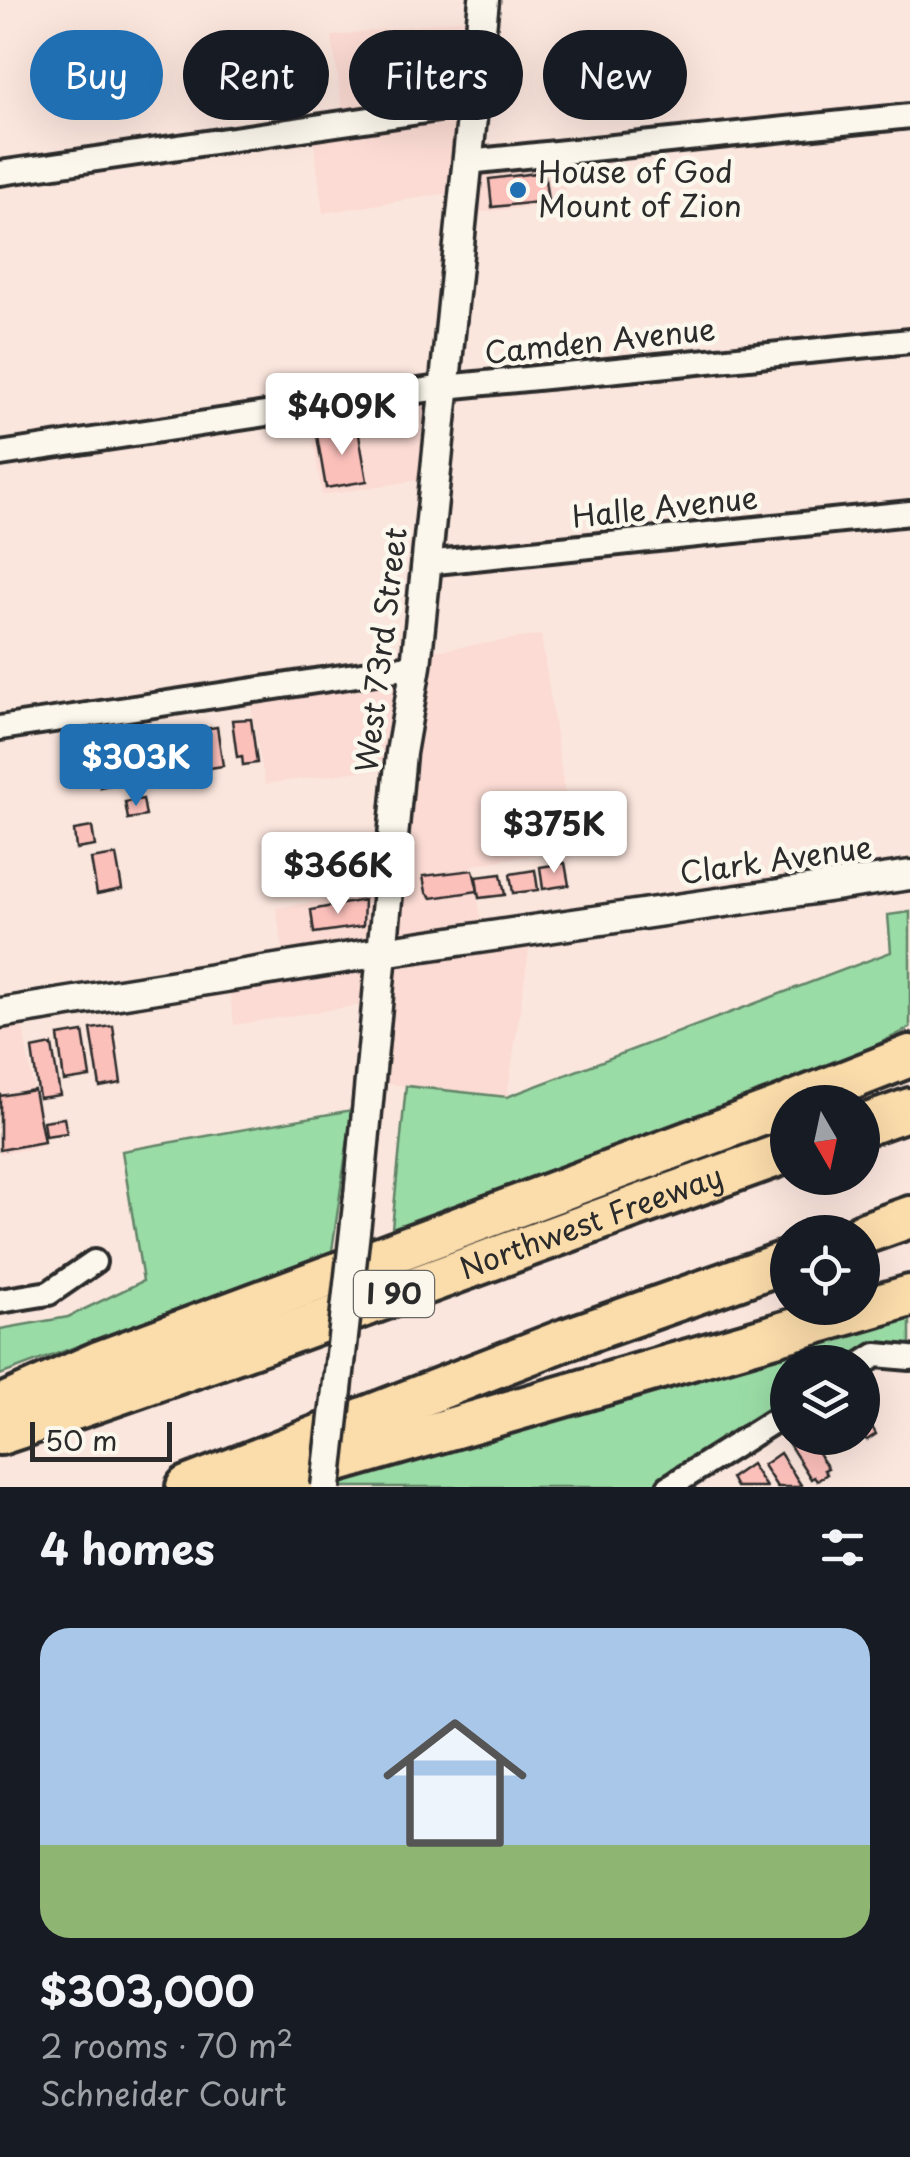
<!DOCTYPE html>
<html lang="en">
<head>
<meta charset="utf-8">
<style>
  body { margin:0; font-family:"Playpen Sans",sans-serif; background:#242831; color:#f1f3f6; height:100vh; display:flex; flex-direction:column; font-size:38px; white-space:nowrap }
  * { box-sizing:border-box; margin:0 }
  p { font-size:32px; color:#9ea1a6 }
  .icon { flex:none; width:55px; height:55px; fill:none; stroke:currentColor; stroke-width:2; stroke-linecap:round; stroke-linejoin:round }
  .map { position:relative; height:1487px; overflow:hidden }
  .sheet { display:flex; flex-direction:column; background:#171b24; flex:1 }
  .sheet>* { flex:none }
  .hud { position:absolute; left:30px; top:30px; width:850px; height:90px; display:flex; gap:20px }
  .needle { width:65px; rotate:171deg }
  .tools { position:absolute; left:770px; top:1085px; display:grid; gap:20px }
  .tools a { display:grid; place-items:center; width:110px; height:110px; border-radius:50%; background:#171b24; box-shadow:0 10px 40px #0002; font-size:50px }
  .scale { position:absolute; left:30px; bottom:25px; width:142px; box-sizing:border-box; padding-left:10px; border:5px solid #2b2b2b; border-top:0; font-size:28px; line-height:35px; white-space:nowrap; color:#2b2b2b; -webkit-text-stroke:8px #fbf7ec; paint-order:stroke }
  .price { position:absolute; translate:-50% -85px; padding:0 22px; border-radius:10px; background:#fff; color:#222; font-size:32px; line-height:65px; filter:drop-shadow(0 2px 5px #0008) }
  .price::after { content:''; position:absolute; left:50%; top:60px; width:30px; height:22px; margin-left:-15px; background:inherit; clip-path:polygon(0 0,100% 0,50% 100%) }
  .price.active { background:#1f6fb2; color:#fff }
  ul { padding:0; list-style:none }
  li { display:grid; align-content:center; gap:20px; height:530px; padding:0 40px }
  li span { display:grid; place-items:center; height:310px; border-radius:30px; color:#555 }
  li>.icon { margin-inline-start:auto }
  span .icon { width:180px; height:180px; fill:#fffc; stroke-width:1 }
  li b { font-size:42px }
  h2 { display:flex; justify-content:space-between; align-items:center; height:120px; padding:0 40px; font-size:42px }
  .tag { padding:0 35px; border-radius:45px; background:#171b24; box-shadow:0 10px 40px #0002; font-size:35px; line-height:90px }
  .tag.active { background:#1f6fb2; color:#fff }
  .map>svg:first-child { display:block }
</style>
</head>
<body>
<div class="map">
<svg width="910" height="1487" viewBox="0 0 910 1487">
  <rect width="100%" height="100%" fill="#fbe6dd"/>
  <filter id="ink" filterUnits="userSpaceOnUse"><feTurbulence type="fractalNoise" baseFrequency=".01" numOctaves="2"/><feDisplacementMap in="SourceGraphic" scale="20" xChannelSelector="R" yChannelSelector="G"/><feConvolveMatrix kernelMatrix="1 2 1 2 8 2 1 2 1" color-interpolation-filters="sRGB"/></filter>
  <g filter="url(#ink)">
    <g fill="#fbdbd3">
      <polygon points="472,18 456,156 559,146 567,203 447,216 450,193 323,213 313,136 345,130 332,36"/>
      <polygon points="429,397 420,480 322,495 309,413"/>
      <polygon points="541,635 573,848 473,865 485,949 530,943 507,1097 362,1081 367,1004 234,1025 229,987 288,978 276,908 374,892 390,767 265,784 246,679"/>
      <polygon points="22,1023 44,1146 0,1154 0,1027"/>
    </g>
    <g fill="#9adca6" stroke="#628468" stroke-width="2.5">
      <polygon points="910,912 910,1028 837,1064 392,1228 406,1086 507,1097 891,952 888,915"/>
      <polygon points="352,1110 332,1251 0,1375 0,1329 68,1317 143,1281 122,1151"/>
      <polygon points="910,1296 910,1358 862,1362 788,1362 787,1412 669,1487 248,1487"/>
    </g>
    <g fill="#fcc0bb" stroke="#2b2b2b" stroke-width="2.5">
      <polygon points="544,172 548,201 492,207 489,179"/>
      <polygon points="358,429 367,481 326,488 317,436"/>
      <polygon points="251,719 257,763 243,765 242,756 237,757 232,720"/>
      <polygon points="217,727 223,766 203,769 197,730"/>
      <polygon points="147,737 153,773 132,776 127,740"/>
      <polygon points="113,739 120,783 100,787 93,743"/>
      <polygon points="183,739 188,777 166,780 160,742"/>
      <polygon points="143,799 146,816 128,819 125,802"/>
      <polygon points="92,827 95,846 76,849 74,830"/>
      <polygon points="116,855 122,889 97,894 91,859"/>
      <polygon points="565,863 569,885 543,889 540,867"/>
      <polygon points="473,870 478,891 432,898 426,892 423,876"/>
      <polygon points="535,870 538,890 513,893 510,874"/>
      <polygon points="501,874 505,895 479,898 476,877"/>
      <polygon points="364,900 363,926 314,933 311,910"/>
      <polygon points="113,1026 121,1083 100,1087 91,1029"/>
      <polygon points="83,1032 90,1077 64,1081 58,1036"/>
      <polygon points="52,1045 60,1095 39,1098 32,1049"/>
      <polygon points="34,1090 44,1142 0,1150 0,1093 0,1096"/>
      <polygon points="64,1118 67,1133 45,1136 43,1121"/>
      <polygon points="862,1408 876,1434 867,1440 862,1437"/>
      <polygon points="792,1438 808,1438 828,1468 824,1470 827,1474 817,1481 814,1477 811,1479 787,1441"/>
      <polygon points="780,1453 801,1485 798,1487 777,1487 763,1465"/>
      <polygon points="751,1464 766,1487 736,1487 731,1478"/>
    </g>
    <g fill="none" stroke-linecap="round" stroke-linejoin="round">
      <defs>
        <g id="minor">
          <polyline points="468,162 910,116"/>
          <polyline points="0,173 473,104"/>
          <polyline points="0,454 445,387 910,341"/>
          <polyline points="426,563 910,513"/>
          <polyline points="0,728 416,666"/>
          <polyline points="0,1301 49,1293 94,1262"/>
          <polyline points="862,1364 876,1355 910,1358"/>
          <polyline points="669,1487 788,1412"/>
        </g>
        <g id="tertiary">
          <polyline points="0,1013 382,952 910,875"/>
          <polyline points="359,1196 401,753 416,666 484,0"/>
        </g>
        <g id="motorway">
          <polyline points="793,1102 910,1056"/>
          <polyline points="862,1126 910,1109"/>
          <polyline points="862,1234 910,1217"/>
          <polyline points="0,1406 99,1362 788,1105"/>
          <path id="s1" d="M0,1434C265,1346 525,1245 788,1152"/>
          <polyline points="187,1487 567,1339 788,1261"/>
          <polyline points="248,1487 910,1296"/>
        </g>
      </defs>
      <use href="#minor" stroke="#2b2b2b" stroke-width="30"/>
      <use href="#tertiary" stroke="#2b2b2b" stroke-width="35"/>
      <use href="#motorway" stroke="#2b2b2b" stroke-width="48"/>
      <use href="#minor" stroke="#fbf7ec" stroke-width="22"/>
      <use href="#tertiary" stroke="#fbf7ec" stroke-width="28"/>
      <use href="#motorway" stroke="#fbdcab" stroke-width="40"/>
      <defs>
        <polyline id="tertiary-bridge" points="326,1487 359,1196"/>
      </defs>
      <use href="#tertiary-bridge" stroke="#2b2b2b" stroke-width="35" stroke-linecap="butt"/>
      <use href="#tertiary-bridge" stroke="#fbf7ec" stroke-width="28"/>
    </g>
  </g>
  <circle fill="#1f6fb2" stroke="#fbf7ec" stroke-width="4" cx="518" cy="190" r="10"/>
  <g text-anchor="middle" stroke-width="9" stroke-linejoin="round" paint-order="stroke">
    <rect fill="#fbf7ec" stroke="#696865" stroke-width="2.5" x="354" y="1271" width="80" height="46" rx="8"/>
    <g font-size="28" font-weight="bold" fill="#2b2b2b">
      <text x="394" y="1304">I 90</text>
    </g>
    <g font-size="30" fill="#2b2b2b" stroke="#fbf7ec" text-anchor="start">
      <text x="538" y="183">House of God<tspan x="538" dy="34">Mount of Zion</tspan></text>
    </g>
    <g font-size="30" fill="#2b2b2b" stroke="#fbf7ec">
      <text transform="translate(600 342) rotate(-6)" y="10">Camden Avenue</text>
      <text transform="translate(665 508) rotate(-6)" y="10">Halle Avenue</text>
      <text transform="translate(382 650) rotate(-83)" y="10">West 73rd Street</text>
      <text transform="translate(776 861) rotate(-8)" y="10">Clark Avenue</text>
      <text dy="10" stroke="none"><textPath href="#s1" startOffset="628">Northwest Freeway</textPath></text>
    </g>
  </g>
</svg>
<div class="tools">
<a><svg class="needle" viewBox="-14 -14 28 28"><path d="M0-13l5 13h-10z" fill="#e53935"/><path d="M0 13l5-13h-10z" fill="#9ea1a6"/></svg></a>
<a><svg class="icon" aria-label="locate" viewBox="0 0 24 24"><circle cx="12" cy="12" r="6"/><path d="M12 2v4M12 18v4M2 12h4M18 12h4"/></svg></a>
<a><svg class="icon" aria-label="layers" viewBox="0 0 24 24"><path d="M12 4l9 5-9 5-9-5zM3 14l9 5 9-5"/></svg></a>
</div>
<div class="scale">50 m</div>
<b class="price" style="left:342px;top:458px">$409K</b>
<b class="price active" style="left:136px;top:809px">$303K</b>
<b class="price" style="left:554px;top:876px">$375K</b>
<b class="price" style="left:338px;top:917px">$366K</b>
<div class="hud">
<a class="tag active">Buy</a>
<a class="tag">Rent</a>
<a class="tag">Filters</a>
<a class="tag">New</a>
</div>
</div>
<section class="sheet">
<h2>4 homes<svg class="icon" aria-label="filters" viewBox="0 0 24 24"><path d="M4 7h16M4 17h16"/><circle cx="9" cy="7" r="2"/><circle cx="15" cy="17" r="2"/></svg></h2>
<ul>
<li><span style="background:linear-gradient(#a9c7e8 70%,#8fb573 0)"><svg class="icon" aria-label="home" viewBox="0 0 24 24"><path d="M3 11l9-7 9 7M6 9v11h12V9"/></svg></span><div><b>$303,000</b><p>2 rooms · 70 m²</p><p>Schneider Court</p></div></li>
</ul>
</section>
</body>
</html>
